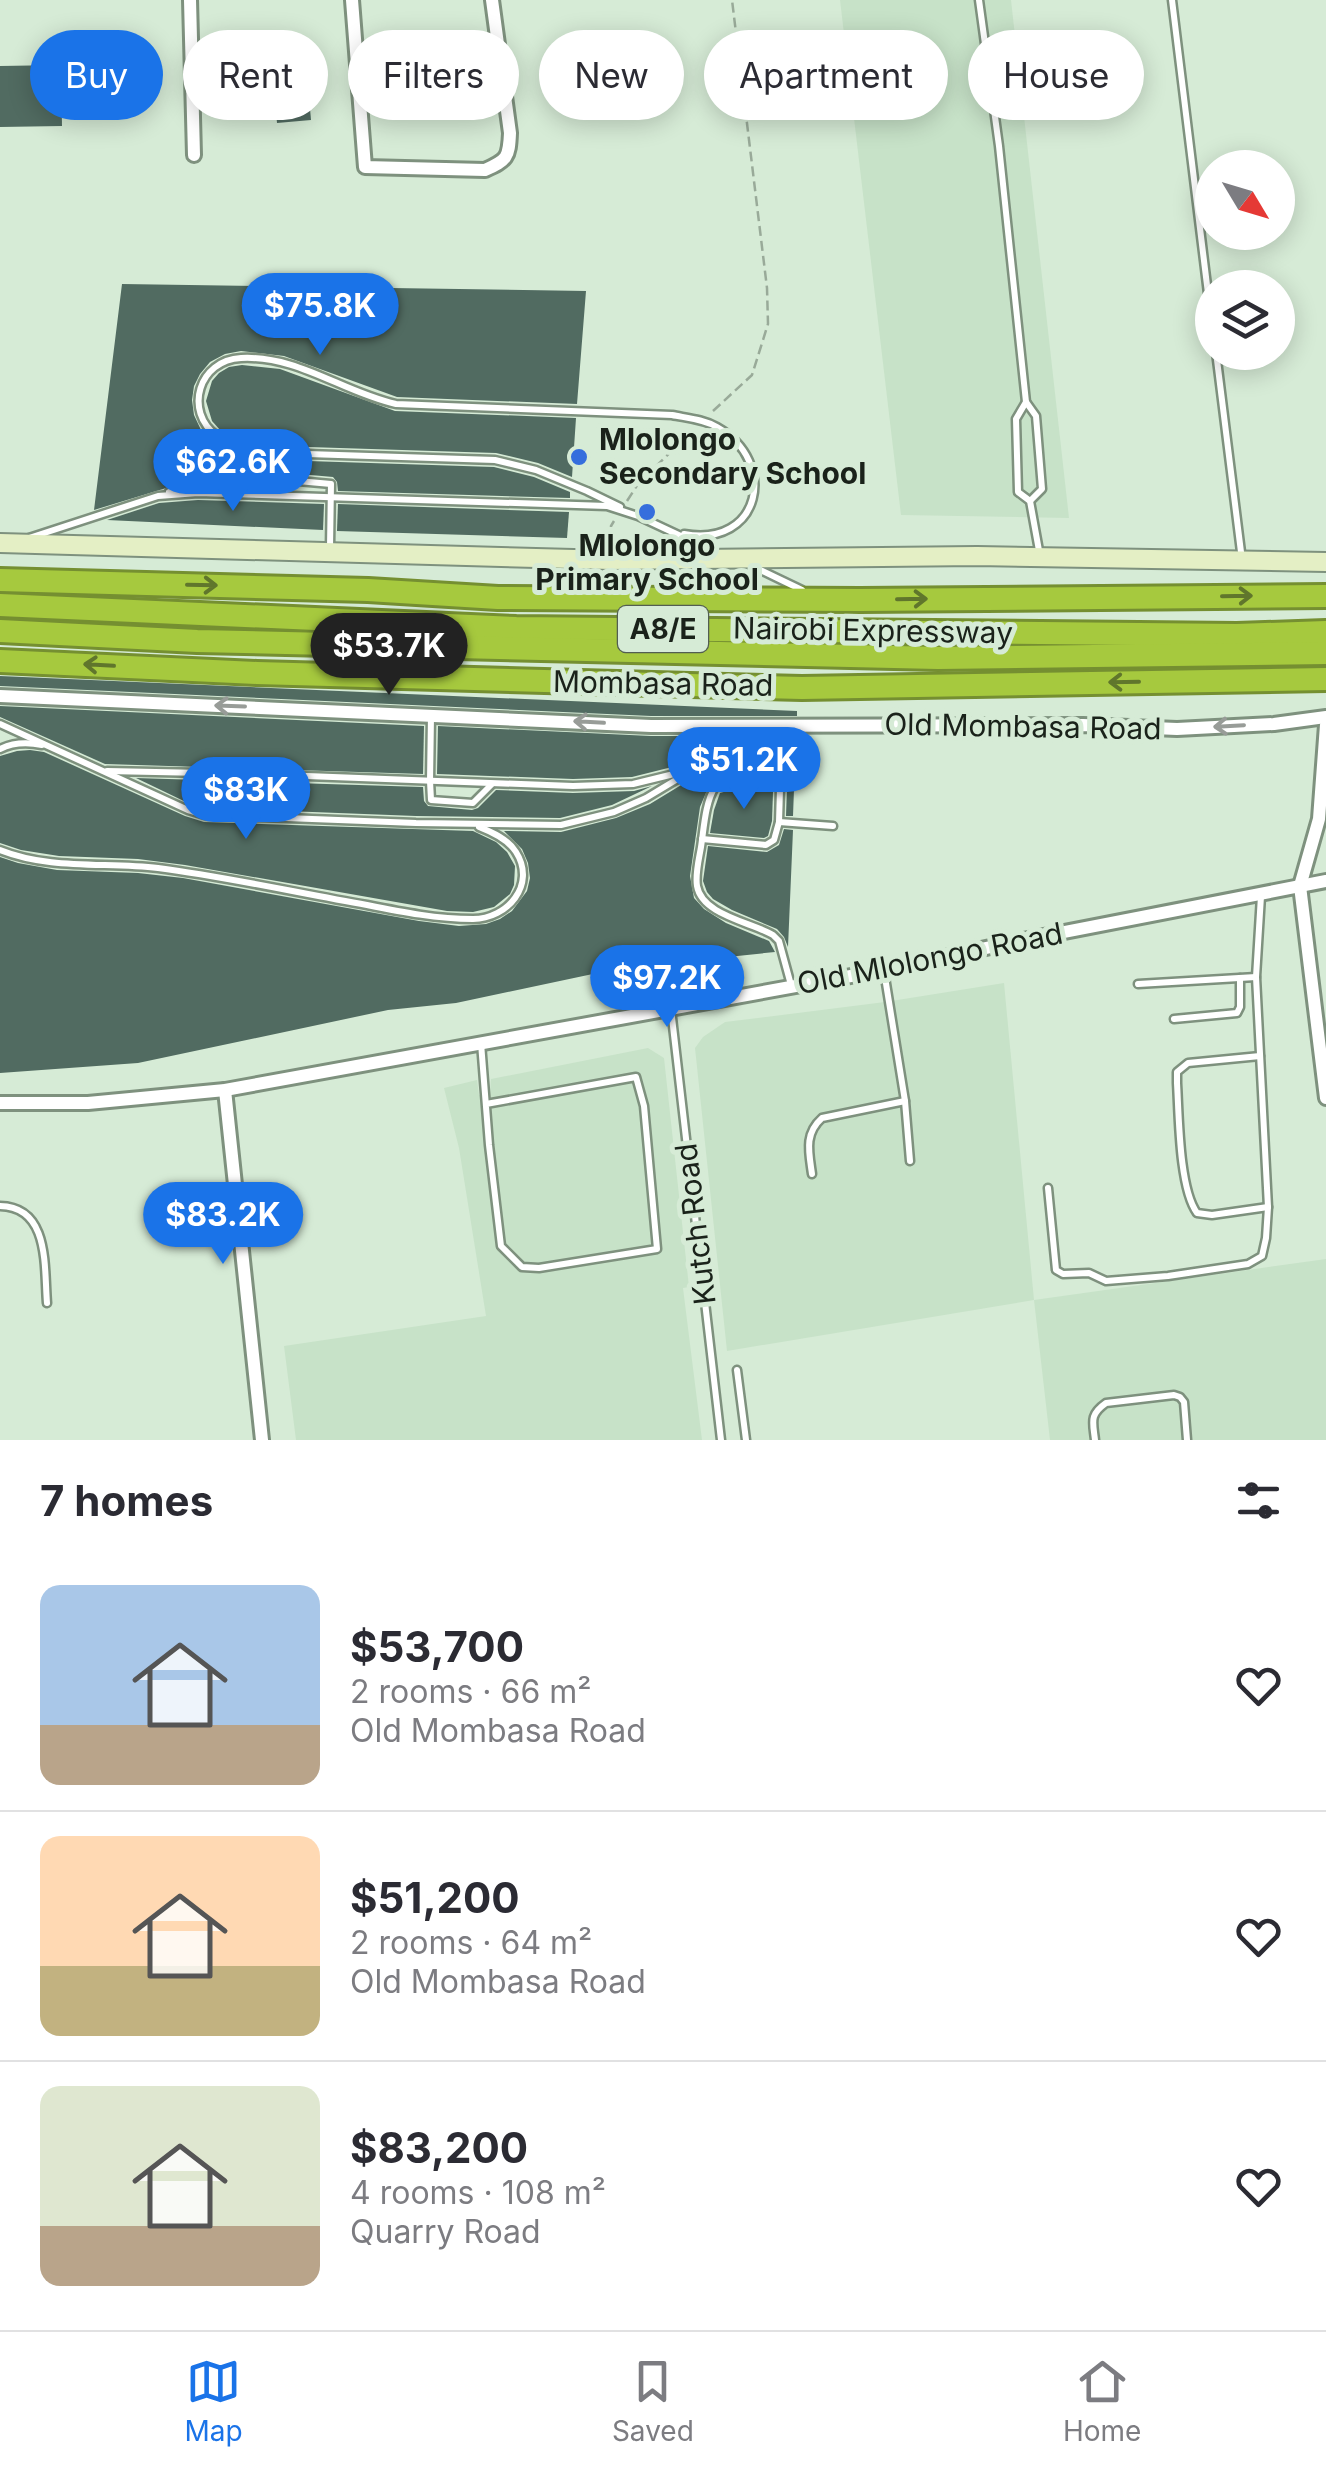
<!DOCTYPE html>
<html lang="en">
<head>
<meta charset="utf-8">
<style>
  body { margin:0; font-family:Inter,sans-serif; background:#f7f7f7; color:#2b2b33; height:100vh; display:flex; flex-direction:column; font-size:38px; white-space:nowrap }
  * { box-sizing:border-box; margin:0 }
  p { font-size:32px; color:#7c7c81 }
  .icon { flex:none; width:55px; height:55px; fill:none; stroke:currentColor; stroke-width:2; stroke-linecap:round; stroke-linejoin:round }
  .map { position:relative; height:1440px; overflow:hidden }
  .drawer { display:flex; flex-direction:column; background:#fff; flex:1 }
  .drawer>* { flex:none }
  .banner { position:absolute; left:30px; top:30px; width:1268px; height:90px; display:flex; gap:20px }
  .needle { width:65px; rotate:128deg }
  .buttons { position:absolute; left:1195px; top:150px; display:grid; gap:20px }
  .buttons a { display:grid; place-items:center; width:100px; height:100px; border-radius:50%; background:#fff; box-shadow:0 5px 25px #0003; font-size:50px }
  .price { position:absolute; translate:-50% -85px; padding:0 22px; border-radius:35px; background:#1a73e8; color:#fff; font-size:32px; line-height:65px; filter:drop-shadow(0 2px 5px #0008) }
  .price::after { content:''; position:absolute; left:50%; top:60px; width:30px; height:22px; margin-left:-15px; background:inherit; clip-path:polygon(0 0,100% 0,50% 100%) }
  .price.active { background:#222; color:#fff }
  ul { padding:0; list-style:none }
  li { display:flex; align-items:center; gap:30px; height:250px; padding:0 40px }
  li+li { border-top:2px solid #e1e1e2 }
  li span { display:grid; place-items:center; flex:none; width:280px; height:200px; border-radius:20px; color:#555 }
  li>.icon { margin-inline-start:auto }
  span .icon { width:120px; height:120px; fill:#fffc; stroke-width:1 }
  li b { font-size:42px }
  h2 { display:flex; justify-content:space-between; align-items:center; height:120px; padding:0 40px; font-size:42px }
  .pill { padding:0 35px; border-radius:45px; background:#fff; box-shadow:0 5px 25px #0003; font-size:35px; line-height:90px }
  .pill.active { background:#1a73e8; color:#fff }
  .tabs { display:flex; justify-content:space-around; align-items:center; height:140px; border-top:2px solid #e1e1e2; background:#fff; font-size:28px; color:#7c7c81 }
  .tabs a { display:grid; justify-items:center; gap:5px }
  .tabs .active { color:#1a73e8 }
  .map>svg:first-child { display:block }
</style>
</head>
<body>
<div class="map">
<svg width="1326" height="1440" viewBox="0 0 1326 1440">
  <rect width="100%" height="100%" fill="#d6ebd6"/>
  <g fill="#c7e2c8">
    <polygon points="840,0 1011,0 1069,518 901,515"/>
    <polygon points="1004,983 1034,1300 1326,1259 1326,1440 1050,1440 1034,1300 727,1351 695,1048 703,1037 725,1022 885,1002"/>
    <polygon points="648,1048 664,1058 689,1287 683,1288 702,1440 296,1440 284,1346 486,1316 459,1148 444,1088 477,1080 479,1095 490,1094 491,1079"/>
  </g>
  <g fill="#516b61">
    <polygon points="305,50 311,120 277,123 271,54"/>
    <polygon points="61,65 62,126 0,127 0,66"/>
    <polygon points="122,284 586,291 577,404 397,397 284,356 241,351 225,354 210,362 200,374 194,386 192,400 194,415 201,430 213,442 228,450 250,455 163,489 94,510"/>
    <polygon points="242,365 280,369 395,411 576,418 572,477 538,463 496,453 277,446 233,437 221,431 212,421 206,401 212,381 219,373 229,367"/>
    <polygon points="277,460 494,467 534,477 570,492 570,498 338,491 337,482 333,477 277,472 247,488 205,486"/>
    <polygon points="198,500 324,504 323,530 107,520 159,503"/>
    <polygon points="338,504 569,512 567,538 337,531"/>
    <polygon points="0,676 797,711 797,716 651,716 0,686"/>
    <polygon points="0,706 424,726 423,774 105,764 0,717"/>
    <polygon points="438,726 651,736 736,736 685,766 680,765 632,777 573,779 437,774"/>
    <polygon points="782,736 796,736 793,816 786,816 787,787 779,780 751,770 711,781 700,807 690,876 694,898 704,909 726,923 769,941 775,952 621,968 456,1003 388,1010 138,1063 0,1073 0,857 18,863 57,870 138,873 183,878 419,921 459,926 486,924 500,919 512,911 527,891 530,878 528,863 522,849 504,831 561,832 616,818 650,804 742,748"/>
    <polygon points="30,750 44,752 185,816 204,822 473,831 496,842 507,852 515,866 514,885 510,894 494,907 473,912 447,911 185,865 138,859 59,856 21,850 0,843 0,756 17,751"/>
    <polygon points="136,778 423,787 424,801 428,806 472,810 478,808 496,790 573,793 634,791 652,786 612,805 560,818 416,816 206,808 190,804"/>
    <polygon points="752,784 773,792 772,821 768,836 764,838 710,833 714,810 720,793"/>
    <polygon points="784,829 793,830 788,947 784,937 777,929 732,910 713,899 707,892 703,881 708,846 767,852 779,845"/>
  </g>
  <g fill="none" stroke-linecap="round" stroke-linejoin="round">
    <defs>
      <g id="lane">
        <polyline points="979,0 999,146 1026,402 1036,416 1042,489 1030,501"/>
        <polyline points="1172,0 1212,326"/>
        <polyline points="193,50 239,49"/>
        <polyline points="1216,352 1242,560"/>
        <polyline points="1026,402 1016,419 1018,492 1030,501 1040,556"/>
        <path d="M276,453C256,449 234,448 217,436C183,411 199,360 241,358C298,355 342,392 396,404L672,415C687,418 703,419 717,427C779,462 761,548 684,534"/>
        <polyline points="169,492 276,453 495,460 536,470 587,491 620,507"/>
        <polyline points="251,493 276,479 331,484 330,547"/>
        <polyline points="29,538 158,496 198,493 607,506 638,516 715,552"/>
        <polyline points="750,565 802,590"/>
        <polyline points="431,716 430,781 431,800 473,803 492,784"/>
        <polyline points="0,724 188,810 205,815 416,823 561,825 614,812 646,798 739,742 778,730"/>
        <path d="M0,749C14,742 27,742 42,745"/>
        <polyline points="107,771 252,774 573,786 633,784 682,772"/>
        <polyline points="702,839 766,845 774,840 779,822"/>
        <path d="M0,850C50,870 105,862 158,868C228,877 298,893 367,905C402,912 437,919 473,919C507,919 537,885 516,852C508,839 492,832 479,827"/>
        <polyline points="884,971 905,1101 910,1161"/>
        <polyline points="1138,984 1256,977"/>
        <path d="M791,985L779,941L773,935C751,922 702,915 697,886C695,874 699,859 701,847C704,828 705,803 715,787L752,777L777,786L780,789L779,822L833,826"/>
        <polyline points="671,1009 721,1440"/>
        <polyline points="1174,1019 1237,1013 1240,1007 1240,978"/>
        <polyline points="481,1043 489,1145 501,1246 522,1267 539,1268 657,1249 644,1106 636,1077 486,1104"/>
        <path d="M1260,1056L1188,1063L1177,1072V1083C1179,1116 1179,1188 1197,1213L1212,1215L1268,1207"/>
        <path d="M812,1174C809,1152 804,1134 822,1118L905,1101"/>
        <polyline points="1048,1188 1056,1270 1063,1274 1089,1273 1106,1281 1168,1276 1248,1264 1262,1256 1266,1238 1268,1207 1256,977 1261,896"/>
        <path d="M0,1206C50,1207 44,1267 47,1303"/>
        <polyline points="737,1370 746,1440"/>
        <path d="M1095,1440C1093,1422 1089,1415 1106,1403L1174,1395L1180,1397L1184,1402L1187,1440"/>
      </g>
      <g id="street">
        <polyline points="190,0 194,155"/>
        <path d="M352,0L365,167L485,170C507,160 509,158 510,133L492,0"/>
        <polyline points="0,696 651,726 1083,725 1177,729 1274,724 1326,717"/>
        <polyline points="1326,725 1319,819 1300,886 1326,1098"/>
        <polyline points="225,1090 262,1440"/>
        <polyline points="0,1103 88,1103 225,1090 884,970 1018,941 1326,881"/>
      </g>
      <polyline id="secondary" points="0,543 611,560 977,556 1326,562"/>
      <g id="highway">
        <polyline points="0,580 368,590 498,598 860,600 1326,596"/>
        <polyline points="0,605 516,628 1237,635 1326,632"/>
        <polyline points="0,631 197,641 938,658 1326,653"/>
        <polyline points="0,661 257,673 802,688 1326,679"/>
      </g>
    </defs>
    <use href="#lane" stroke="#7e917e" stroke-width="11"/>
    <use href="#street" stroke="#7e917e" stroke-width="18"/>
    <use href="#secondary" stroke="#7e917e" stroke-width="22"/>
    <use href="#highway" stroke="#758f31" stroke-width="28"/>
    <g stroke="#9a9" stroke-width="2.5" stroke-dasharray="10 5" stroke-linecap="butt">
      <polyline points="713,411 752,375 768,324 767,288 732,0"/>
      <polyline points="627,501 638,484 692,431"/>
      <polyline points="611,542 611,526 614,521"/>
    </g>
    <use href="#lane" stroke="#fff" stroke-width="6"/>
    <use href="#street" stroke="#fff" stroke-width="12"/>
    <use href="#secondary" stroke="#e4efc5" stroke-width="18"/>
    <use href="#highway" stroke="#a6c93e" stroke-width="22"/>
  </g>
  <defs><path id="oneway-shaft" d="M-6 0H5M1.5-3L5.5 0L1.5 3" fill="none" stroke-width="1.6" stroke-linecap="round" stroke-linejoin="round" transform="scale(2.5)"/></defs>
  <g stroke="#60762c">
    <use href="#oneway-shaft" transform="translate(202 585) rotate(1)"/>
    <use href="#oneway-shaft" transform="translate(1237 596) rotate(-1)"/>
    <use href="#oneway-shaft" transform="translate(912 599) rotate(-1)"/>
    <use href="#oneway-shaft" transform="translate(99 665) rotate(-177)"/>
    <use href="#oneway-shaft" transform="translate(1124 682) rotate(179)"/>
  </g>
  <g stroke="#989c98">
    <use href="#oneway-shaft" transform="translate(230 706) rotate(-178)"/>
    <use href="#oneway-shaft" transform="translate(589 722) rotate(-177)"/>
    <use href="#oneway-shaft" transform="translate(1229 726) rotate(177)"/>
  </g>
  <g fill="#356edd" stroke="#d6ebd6" stroke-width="4">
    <circle cx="579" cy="457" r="10"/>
    <circle cx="647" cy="512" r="10"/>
  </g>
  <g text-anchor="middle" stroke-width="10" stroke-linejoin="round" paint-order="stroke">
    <rect fill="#d6ebd6" stroke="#525e52" stroke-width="2.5" x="618" y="606" width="90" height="46" rx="8"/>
    <g font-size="28" font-weight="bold" fill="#1a221a">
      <text x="663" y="639">A8/E</text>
    </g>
    <g font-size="30" font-weight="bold" fill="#1a221a" stroke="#d6ebd6" text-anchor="start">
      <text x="599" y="450">Mlolongo<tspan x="599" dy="34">Secondary School</tspan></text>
      <text x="647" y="556" text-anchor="middle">Mlolongo<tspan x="647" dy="34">Primary School</tspan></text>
    </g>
    <g font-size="30" fill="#1a221a" stroke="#d6ebd6">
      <text transform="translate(873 631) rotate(1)" y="10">Nairobi Expressway</text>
      <text transform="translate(663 684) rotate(1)" y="10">Mombasa Road</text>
      <text transform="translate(1023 727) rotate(1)" y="10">Old Mombasa Road</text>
      <text transform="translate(930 959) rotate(-11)" y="10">Old Mlolongo Road</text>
      <text transform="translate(696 1224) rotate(-97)" y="10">Kutch Road</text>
    </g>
  </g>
</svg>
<div class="buttons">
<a><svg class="needle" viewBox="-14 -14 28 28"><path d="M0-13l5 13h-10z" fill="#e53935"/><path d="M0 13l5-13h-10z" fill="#7c7c81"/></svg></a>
<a><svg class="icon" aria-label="layers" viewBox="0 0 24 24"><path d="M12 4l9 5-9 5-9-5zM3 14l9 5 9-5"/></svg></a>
</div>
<b class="price" style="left:320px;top:358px">$75.8K</b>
<b class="price" style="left:233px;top:514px">$62.6K</b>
<b class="price active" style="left:389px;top:698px">$53.7K</b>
<b class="price" style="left:744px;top:812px">$51.2K</b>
<b class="price" style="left:246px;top:842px">$83K</b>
<b class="price" style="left:667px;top:1030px">$97.2K</b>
<b class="price" style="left:223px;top:1267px">$83.2K</b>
<div class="banner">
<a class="pill active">Buy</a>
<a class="pill">Rent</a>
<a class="pill">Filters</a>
<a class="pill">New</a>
<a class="pill">Apartment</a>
<a class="pill">House</a>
</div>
</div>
<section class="drawer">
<h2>7 homes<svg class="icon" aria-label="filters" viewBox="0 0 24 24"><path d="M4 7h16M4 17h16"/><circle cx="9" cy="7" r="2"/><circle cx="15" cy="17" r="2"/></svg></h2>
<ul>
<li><span style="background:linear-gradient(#a9c7e8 70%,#b9a48a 0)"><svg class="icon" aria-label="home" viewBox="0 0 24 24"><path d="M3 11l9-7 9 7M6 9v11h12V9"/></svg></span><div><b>$53,700</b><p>2 rooms · 66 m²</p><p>Old Mombasa Road</p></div><svg class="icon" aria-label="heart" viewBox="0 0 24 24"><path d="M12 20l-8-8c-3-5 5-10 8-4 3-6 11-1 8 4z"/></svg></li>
<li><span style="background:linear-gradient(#ffd9b3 65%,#c2b280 0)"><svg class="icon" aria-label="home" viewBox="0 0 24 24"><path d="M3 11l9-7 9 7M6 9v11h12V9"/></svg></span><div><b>$51,200</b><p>2 rooms · 64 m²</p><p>Old Mombasa Road</p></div><svg class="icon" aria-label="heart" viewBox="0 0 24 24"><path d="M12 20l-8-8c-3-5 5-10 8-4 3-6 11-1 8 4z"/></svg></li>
<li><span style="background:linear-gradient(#dfe7d0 70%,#b9a48a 0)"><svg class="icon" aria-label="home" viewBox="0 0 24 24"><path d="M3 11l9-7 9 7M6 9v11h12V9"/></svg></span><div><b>$83,200</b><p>4 rooms · 108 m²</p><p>Quarry Road</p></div><svg class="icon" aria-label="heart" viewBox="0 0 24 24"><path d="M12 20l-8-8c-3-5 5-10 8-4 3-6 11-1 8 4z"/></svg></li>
</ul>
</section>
<nav class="tabs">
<a class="active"><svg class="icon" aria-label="map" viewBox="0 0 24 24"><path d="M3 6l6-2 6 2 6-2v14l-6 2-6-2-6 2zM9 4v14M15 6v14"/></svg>Map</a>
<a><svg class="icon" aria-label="saved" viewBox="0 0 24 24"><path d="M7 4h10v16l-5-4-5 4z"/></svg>Saved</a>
<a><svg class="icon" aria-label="home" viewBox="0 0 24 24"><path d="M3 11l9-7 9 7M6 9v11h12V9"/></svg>Home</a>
</nav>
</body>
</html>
